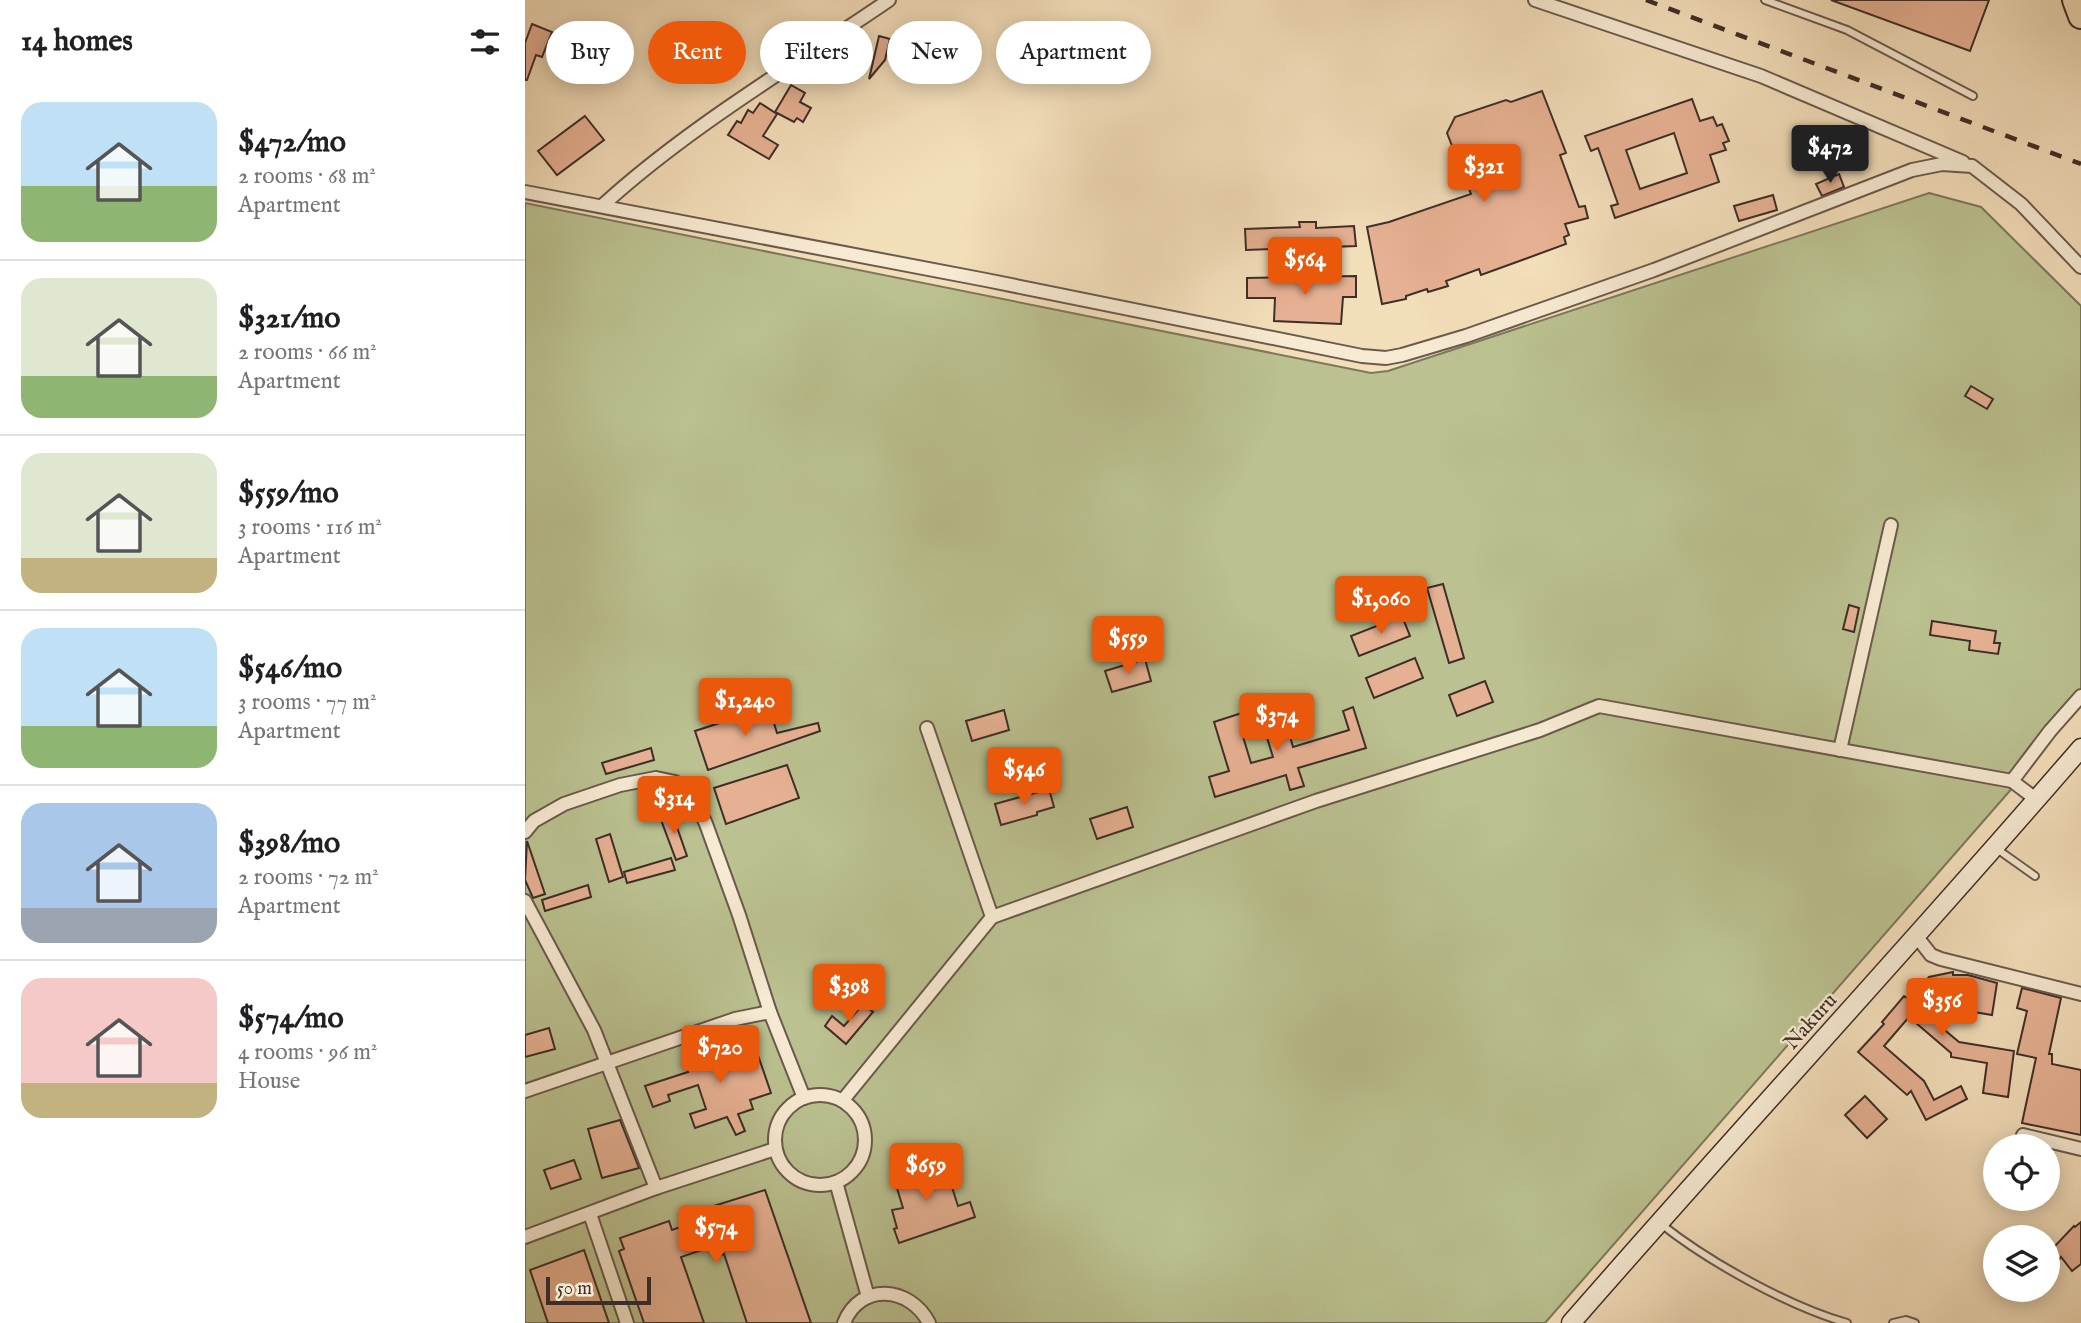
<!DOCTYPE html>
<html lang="en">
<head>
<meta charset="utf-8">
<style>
  body { margin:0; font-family:"IM FELL English",serif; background:#f6f6f6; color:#202124; height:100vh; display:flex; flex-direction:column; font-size:26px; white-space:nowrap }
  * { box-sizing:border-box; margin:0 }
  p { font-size:23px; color:#757577 }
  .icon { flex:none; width:38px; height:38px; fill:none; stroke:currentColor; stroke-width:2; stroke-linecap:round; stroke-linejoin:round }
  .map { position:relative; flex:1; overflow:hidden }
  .side { display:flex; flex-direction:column; background:#fff; width:525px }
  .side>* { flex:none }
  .top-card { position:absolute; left:21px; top:21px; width:665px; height:63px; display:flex; gap:14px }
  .controls { position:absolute; left:1458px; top:1134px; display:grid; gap:14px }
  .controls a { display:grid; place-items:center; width:77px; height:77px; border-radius:50%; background:#fff; box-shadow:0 4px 18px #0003; font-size:35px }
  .scale { position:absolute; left:21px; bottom:18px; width:105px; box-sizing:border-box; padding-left:7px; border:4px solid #3e2e27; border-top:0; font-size:19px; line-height:24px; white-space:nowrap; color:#3e2e27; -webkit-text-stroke:5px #f7ead2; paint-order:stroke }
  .price { position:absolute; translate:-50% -60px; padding:0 16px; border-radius:7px; background:#ea580c; color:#fff; font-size:23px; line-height:46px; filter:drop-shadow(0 2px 4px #0008) }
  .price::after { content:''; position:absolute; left:50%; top:42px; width:21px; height:16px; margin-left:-10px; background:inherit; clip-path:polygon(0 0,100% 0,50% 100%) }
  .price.active { background:#222; color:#fff }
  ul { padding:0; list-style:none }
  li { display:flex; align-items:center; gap:21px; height:175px; padding:0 21px }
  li+li { border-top:2px solid #e0e0e0 }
  li span { display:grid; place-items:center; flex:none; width:196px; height:140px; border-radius:21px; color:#555 }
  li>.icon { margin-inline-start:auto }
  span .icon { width:84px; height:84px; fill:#fffc; stroke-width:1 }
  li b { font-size:30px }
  h2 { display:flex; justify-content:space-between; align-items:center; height:84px; padding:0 21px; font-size:30px }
  .pill { padding:0 24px; border-radius:32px; background:#fff; box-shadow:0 4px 18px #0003; font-size:24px; line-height:63px }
  .pill.active { background:#ea580c; color:#fff }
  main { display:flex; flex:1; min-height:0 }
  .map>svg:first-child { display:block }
</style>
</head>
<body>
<main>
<section class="side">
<h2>14 homes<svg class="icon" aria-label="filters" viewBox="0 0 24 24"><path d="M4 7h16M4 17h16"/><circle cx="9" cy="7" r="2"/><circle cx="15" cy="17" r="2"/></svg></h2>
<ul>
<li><span style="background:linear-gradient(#bfe0f5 60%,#8fb573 0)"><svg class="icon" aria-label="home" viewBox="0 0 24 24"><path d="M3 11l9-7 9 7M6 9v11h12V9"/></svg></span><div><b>$472/mo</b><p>2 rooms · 68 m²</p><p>Apartment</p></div></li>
<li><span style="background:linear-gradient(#dfe7d0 70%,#8fb573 0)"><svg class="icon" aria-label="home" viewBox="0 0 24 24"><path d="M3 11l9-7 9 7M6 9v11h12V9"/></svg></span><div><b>$321/mo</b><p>2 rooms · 66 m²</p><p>Apartment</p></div></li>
<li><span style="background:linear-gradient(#dfe7d0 75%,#c2b280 0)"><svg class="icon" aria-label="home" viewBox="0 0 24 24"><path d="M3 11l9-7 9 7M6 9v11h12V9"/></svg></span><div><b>$559/mo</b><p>3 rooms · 116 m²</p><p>Apartment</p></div></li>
<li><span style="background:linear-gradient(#bfe0f5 70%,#8fb573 0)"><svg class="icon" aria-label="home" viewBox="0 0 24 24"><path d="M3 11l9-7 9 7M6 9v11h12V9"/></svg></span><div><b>$546/mo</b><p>3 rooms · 77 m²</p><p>Apartment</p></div></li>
<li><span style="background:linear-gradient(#a9c7e8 75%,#9aa5b1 0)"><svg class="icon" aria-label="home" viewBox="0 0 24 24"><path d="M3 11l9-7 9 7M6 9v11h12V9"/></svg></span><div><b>$398/mo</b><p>2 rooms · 72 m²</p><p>Apartment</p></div></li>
<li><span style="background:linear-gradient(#f6c9c9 75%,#c2b280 0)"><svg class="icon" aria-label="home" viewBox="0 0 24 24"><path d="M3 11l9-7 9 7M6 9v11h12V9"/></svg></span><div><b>$574/mo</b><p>4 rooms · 96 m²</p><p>House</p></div></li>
</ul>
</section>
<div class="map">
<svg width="1556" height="1323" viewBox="0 0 1556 1323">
  <rect width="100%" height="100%" fill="#f3deba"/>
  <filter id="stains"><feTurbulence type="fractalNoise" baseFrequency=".00286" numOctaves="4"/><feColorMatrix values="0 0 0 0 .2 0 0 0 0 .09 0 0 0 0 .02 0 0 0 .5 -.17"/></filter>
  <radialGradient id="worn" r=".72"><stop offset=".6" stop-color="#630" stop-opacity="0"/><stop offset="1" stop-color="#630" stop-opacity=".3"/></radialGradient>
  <polygon fill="#bbc190" stroke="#7c785c" stroke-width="2" points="1404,193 1456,207 1556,306 1556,703 1496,778 1020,1323 0,1323 0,203 846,373 863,371"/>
  <g fill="#e6b193" stroke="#3e2e27" stroke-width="2" fill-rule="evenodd">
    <polygon points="1306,0 1464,0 1445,51"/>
    <polygon points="7,24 27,32 17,57 11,55 2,80 0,80 0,43"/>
    <polygon points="354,36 365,39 360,60 344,79"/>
    <polygon points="323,43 334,54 320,68 309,57"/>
    <polygon points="266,85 280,93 275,102 286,108 278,122 272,118 269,122 250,112"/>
    <polygon points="1017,91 1041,153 1035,155 1054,207 1060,206 1063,218 1040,224 1044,235 1039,237 1041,244 956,275 954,269 921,281 923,286 903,292 902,289 881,296 881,299 857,304 842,227 864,222 946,194 922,133 930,117 981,100 986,102"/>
    <path d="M1167,99L1175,121L1188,117L1192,126L1197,124L1204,141L1198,143L1201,150L1185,155L1194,182L1090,218L1086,206L1093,204L1073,148L1066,151L1060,136ZM1149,133L1162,173L1115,189L1101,150Z"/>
    <polygon points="235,103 252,114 238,136 253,145 244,159 203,135 212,121 216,123 223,110 228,113"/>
    <polygon points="60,116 79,140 32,175 13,151"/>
    <polygon points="1314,174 1319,187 1297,196 1291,184"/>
    <polygon points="1248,195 1252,210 1214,221 1209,206"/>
    <polygon points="774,222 791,222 791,228 829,226 831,246 721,250 720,229 775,227"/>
    <polygon points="831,276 831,297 818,297 816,324 749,321 750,298 722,298 722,278"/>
    <polygon points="1446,386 1468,399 1462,409 1440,396"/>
    <polygon points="918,584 939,658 924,663 902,588"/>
    <polygon points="1324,605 1334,608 1329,632 1318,629"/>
    <polygon points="877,616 885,636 834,656 826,636"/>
    <polygon points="1407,621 1471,631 1469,643 1475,643 1473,654 1444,650 1445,641 1405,635"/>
    <polygon points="890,658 898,678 849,698 841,678"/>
    <polygon points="620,659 626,681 587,692 580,671"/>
    <polygon points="960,681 968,702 932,716 924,695"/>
    <polygon points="244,707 252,733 293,723 295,731 183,770 170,731"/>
    <polygon points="828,707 841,748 773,768 779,786 765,790 761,775 690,797 684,777 704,771 689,722 726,710 731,726 716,730 726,763 748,757 739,728 761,722 768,747 824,730 818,711"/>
    <polygon points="479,710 484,730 447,741 441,721"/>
    <polygon points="126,748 129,760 81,774 77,763"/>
    <polygon points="262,765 274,798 201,824 189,788"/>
    <polygon points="524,789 529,807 512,812 512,815 476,825 470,804"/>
    <polygon points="602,807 608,827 572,839 565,819"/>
    <polygon points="147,813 162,856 151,860 135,817"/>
    <polygon points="85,834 98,877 84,882 71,839"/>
    <polygon points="2,841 20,894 8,898 0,880"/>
    <polygon points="146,858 150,870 102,883 99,872"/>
    <polygon points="63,885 66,897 20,911 17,900"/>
    <polygon points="1428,972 1428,975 1443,975 1472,983 1467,1015 1443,1011 1444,1019 1409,1021 1434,1042 1489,1051 1483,1097 1458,1093 1462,1063 1426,1057 1426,1053 1384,1017 1359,1046 1399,1081 1409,1100 1436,1086 1442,1099 1401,1120 1386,1091 1382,1095 1333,1052 1359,1024 1357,1022 1379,996 1385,1000 1404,977"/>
    <polygon points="1497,988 1536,998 1524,1054 1527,1054 1527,1064 1556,1070 1556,1135 1497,1123 1511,1058 1492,1054 1502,1011 1492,1008"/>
    <polygon points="338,1004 348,1012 321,1044 300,1026 307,1016 319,1026"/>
    <polygon points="24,1028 30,1049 0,1057 0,1035"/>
    <polygon points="226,1035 246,1093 225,1100 228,1109 213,1114 220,1131 211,1135 202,1117 170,1128 165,1114 181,1109 173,1085 143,1095 145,1101 128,1107 120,1086 163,1072 162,1067 210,1050 207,1041"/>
    <polygon points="1340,1096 1362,1119 1342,1138 1320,1115"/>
    <polygon points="95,1120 114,1168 77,1178 63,1129"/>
    <polygon points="49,1160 56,1179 26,1189 19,1170"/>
    <polygon points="408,1161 416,1184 425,1181 433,1206 445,1202 450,1217 374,1243 369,1229 372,1228 367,1210 378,1208 368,1175"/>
    <polygon points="240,1190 286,1323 222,1323 199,1254 191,1256 188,1246 156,1257 179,1323 119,1323 94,1251 99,1249 95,1238 144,1221 147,1230 179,1219 176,1210"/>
    <polygon points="1556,1222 1556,1264 1547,1271 1536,1257 1522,1277 1522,1258 1528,1248 1549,1226 1550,1227"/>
    <polygon points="59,1250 84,1323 23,1323 5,1270"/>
  </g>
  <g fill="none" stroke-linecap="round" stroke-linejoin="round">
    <defs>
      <g id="lane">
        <polyline points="1240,0 1322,30 1448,96"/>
        <polyline points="1472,849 1510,876"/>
        <path d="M1136,1224C1184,1262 1263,1306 1322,1323"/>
        <polyline points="1368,1323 1381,1320 1390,1323"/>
      </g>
      <g id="street">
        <polyline points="1010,0 1236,76 1438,162"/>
        <polyline points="0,192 461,280 837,356 861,358 877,355 941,336 1129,270 1387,170 1417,164 1447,166 1496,204 1556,267"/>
        <path d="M77,206C162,128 269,65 364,0"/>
        <polyline points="402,728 467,917"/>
        <polyline points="1315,750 1366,525"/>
        <polyline points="1512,800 1487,781 1525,731 1556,696"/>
        <polyline points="0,832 9,821 39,804 95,785 131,778 150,782 168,795 181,824 214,915 245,1012"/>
        <polyline points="0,901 69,1030 131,1188"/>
        <polyline points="1392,937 1406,955 1416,959 1556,994"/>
        <polyline points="0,1091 210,1019 245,1012 279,1098"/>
        <circle cx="295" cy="1140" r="45"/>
        <polyline points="318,1100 467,917 791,801 1015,730 1074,706 1487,781"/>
        <polyline points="1498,1135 1556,1149"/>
        <polyline points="311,1182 343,1297"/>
        <polyline points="65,1214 102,1323"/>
        <polyline points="0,1237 131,1188 250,1149"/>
        <path d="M319,1323C335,1282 385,1286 404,1323"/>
      </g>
      <path id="secondary" d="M1046,1323C1214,1130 1389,942 1556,748"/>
      <polyline id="highway" points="1550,0 1556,16"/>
    </defs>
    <use href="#lane" stroke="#6b5a4c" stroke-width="10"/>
    <use href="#street" stroke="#6b5a4c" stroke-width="16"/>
    <use href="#secondary" stroke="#3e2e27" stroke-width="21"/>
    <use href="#highway" stroke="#3e2e27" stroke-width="28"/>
    <use href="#lane" stroke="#f7ead2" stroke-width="6"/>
    <use href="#street" stroke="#f7ead2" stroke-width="12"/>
    <use href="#secondary" stroke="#f7ead2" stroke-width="18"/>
    <use href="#highway" stroke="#f3deba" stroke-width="24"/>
    <polyline stroke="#3e2e27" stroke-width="4.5" stroke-dasharray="12 12" stroke-linecap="butt" points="1121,0 1556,164"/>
  </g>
  <g text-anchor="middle" stroke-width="5" stroke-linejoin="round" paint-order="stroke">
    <g font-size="21" fill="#3e2e27" stroke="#f7ead2">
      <text transform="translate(1285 1021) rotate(-48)" y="7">Nakuru</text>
    </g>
  </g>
  <rect width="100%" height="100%" filter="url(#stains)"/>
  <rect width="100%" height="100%" fill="url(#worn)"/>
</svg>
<div class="controls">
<a><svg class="icon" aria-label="locate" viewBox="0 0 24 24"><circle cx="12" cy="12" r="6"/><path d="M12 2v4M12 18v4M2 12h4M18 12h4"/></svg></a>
<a><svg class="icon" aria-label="layers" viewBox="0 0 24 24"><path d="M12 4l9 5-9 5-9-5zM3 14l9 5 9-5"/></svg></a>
</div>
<div class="scale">50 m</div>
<b class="price active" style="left:1305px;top:185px">$472</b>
<b class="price" style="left:959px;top:204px">$321</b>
<b class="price" style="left:780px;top:297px">$564</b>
<b class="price" style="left:856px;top:636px">$1,060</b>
<b class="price" style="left:603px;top:676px">$559</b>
<b class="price" style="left:220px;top:738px">$1,240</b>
<b class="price" style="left:752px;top:753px">$374</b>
<b class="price" style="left:499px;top:807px">$546</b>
<b class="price" style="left:149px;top:836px">$314</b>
<b class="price" style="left:324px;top:1024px">$398</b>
<b class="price" style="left:1417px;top:1038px">$356</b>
<b class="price" style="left:195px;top:1085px">$720</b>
<b class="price" style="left:401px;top:1203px">$659</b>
<b class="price" style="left:191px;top:1265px">$574</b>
<div class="top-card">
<a class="pill">Buy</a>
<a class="pill active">Rent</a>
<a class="pill">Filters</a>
<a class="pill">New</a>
<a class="pill">Apartment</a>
</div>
</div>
</main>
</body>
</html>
